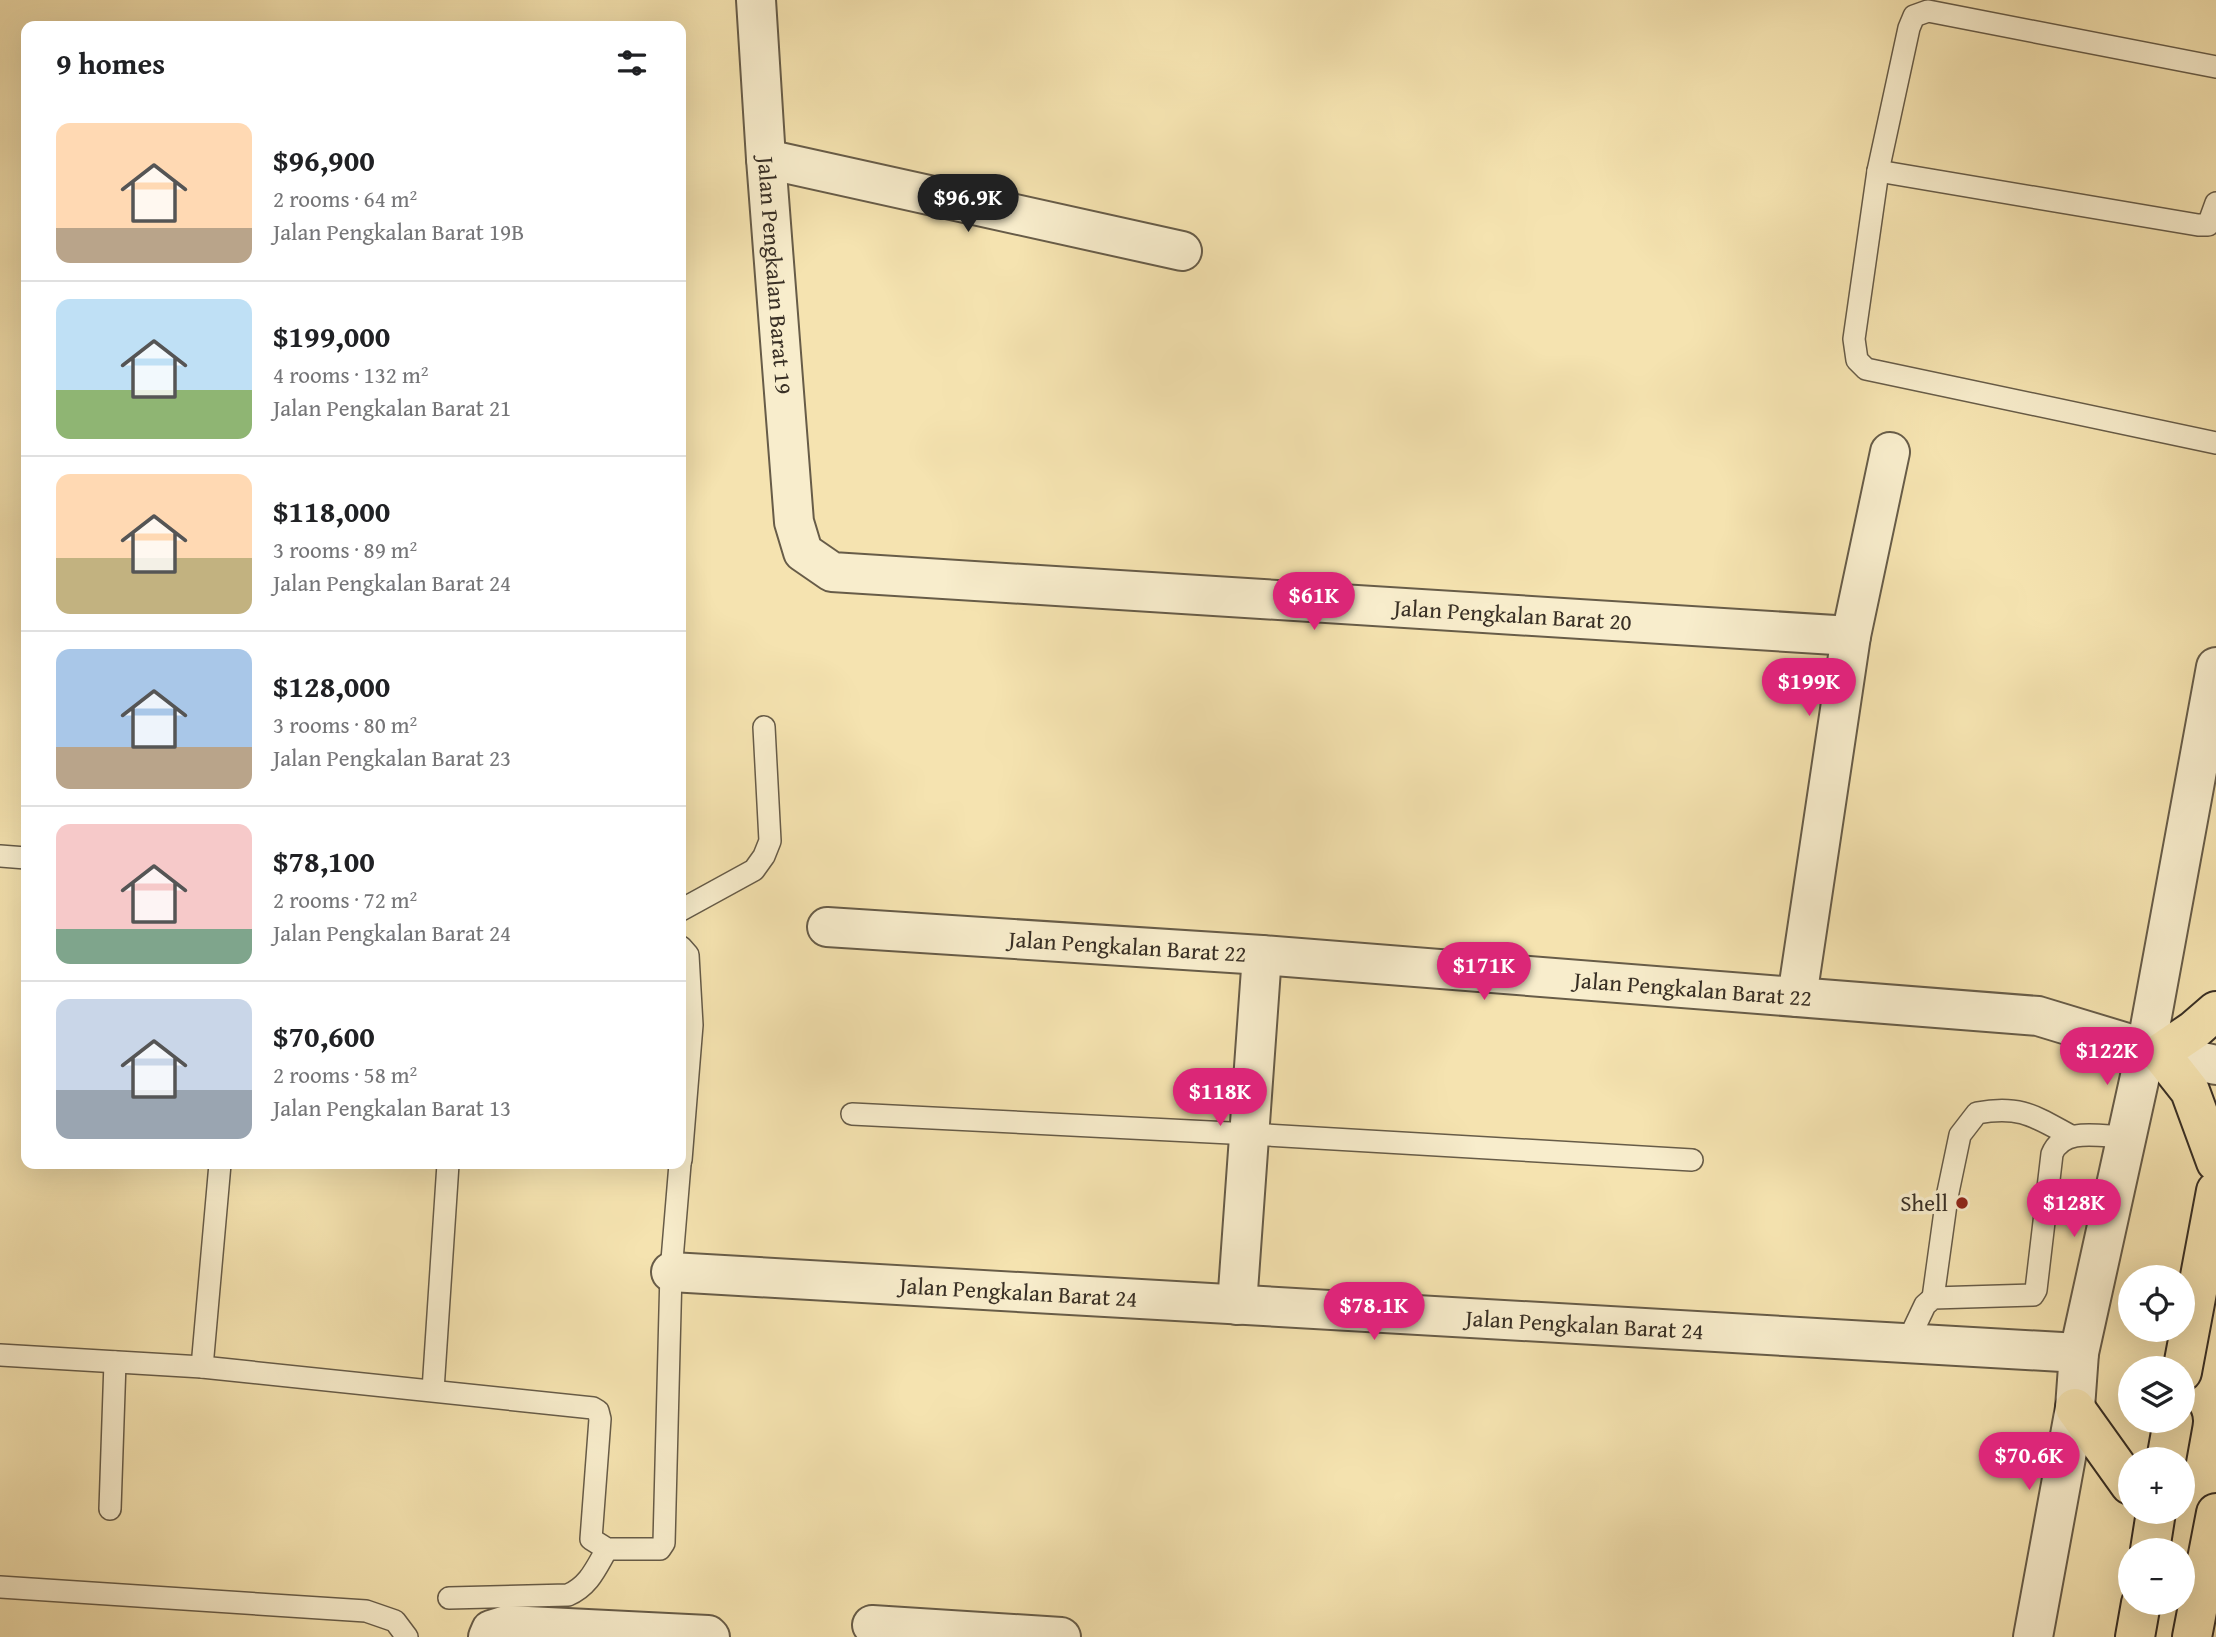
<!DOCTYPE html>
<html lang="en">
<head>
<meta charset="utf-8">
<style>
  body { margin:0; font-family:"Gentium Book Plus",serif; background:#f2f2f2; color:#202124; height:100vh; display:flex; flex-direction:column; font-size:26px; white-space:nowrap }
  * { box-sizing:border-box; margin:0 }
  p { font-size:23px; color:#757577 }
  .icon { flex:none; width:38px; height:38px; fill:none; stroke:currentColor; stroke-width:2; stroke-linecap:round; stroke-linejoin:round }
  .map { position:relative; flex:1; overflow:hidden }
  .details { position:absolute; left:21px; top:21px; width:665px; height:1148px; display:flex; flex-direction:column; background:#fff; border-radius:14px; box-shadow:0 7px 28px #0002 }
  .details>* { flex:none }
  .buttons { position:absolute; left:2118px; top:1265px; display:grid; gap:14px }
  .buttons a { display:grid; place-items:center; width:77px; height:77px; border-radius:50%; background:#fff; box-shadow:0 7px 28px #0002; font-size:35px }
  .price { position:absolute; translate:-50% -60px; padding:0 16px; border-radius:24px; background:#db2777; color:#fff; font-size:23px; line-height:46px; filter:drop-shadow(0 2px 4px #0008) }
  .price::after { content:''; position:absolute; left:50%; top:42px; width:21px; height:16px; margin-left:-10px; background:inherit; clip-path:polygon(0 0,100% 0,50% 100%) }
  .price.active { background:#222; color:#fff }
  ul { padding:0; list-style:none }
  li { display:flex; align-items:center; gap:21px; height:175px; padding:0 35px }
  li+li { border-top:2px solid #e0e0e0 }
  li span { display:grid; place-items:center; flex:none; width:196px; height:140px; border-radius:14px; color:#555 }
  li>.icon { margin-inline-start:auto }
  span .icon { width:84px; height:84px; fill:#fffc; stroke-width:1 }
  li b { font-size:30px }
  h2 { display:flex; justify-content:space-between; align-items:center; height:84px; padding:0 35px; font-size:30px }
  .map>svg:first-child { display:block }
</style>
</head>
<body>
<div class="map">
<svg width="2216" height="1637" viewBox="0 0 2216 1637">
  <rect width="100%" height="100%" fill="#f5e3b0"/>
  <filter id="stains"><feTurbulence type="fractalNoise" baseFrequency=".00286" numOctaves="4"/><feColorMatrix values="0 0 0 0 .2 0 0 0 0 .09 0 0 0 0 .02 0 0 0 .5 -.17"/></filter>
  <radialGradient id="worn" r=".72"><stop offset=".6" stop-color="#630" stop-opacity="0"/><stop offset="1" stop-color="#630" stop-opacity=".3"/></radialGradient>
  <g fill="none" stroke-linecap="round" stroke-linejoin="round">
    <defs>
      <g id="lane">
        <polyline points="2216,67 1928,11 1914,16 1909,28 1878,171 1854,339 1857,360 1866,369 2216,443"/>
        <polyline points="1878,171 2198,225 2208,225 2216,203"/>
        <polyline points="0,856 26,858"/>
        <polyline points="681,910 754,870 764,856 770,841 764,727"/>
        <polyline points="681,947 688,955 692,1025 681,1160"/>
        <polyline points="852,1114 1250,1134 1692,1160"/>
        <path d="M1933,1298L1947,1197L1960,1135L1977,1113C2020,1105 2034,1116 2071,1136"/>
        <path d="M1907,1343L1925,1305L1933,1298L2033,1295L2036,1290L2052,1154C2063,1126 2102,1137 2126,1137"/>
        <polyline points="0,1355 202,1367 593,1408 598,1411 600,1419 591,1539 607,1549 660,1549 664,1543 671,1272 680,1164"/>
        <polyline points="202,1367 220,1164"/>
        <polyline points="433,1390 448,1164"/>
        <polyline points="110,1509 115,1362"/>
        <polyline points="0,1587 366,1611 395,1621 407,1637"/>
        <path d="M449,1598L568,1595C589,1586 596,1568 607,1549"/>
      </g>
      <g id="street">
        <path id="s1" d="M756,0L766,159L794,522L803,552L832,572L1851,636"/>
        <polyline points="766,159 1182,251"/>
        <path id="s2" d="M827,927L1262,955L2038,1016L2160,1053L2216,1065"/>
        <polyline points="1797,997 1851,636 1890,452"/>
        <path id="s3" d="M671,1272L2079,1353"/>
        <polyline points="1237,1305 1262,955"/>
        <polyline points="872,1625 1061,1637"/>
        <polyline points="488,1637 491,1630 507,1625 708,1635 710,1637"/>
        <polyline points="2033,1637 2075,1408 2079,1353 2146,1049 2216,667"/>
      </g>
      <g id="primary">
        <polyline points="2216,1011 2194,1030 2160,1053 2190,1091 2216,1162"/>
        <polyline points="2182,1372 2216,1191"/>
        <polyline points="2075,1408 2130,1485"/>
        <polyline points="2166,1460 2173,1421"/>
        <polyline points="2150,1550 2156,1512"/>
        <polyline points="2135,1637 2141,1603"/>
        <polyline points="2192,1637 2216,1513"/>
      </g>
    </defs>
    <use href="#lane" stroke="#675c48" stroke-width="24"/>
    <use href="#street" stroke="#675c48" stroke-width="42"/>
    <use href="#primary" stroke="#382f25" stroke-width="42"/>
    <use href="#lane" stroke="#f8edcc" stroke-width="21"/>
    <use href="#street" stroke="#f8edcc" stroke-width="38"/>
    <use href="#primary" stroke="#f5e3b0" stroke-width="38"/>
  </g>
  <circle fill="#8f2418" stroke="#f8edcc" stroke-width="2.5" cx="1962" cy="1203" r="7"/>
  <g text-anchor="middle" stroke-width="7" stroke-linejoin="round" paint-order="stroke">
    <g font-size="23" fill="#382f25" stroke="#f8edcc">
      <text dy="8" stroke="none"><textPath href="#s1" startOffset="276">Jalan Pengkalan Barat 19</textPath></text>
      <text dy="8" stroke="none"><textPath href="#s1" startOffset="1272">Jalan Pengkalan Barat 20</textPath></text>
      <text dy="8" stroke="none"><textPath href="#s2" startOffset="301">Jalan Pengkalan Barat 22</textPath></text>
      <text dy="8" stroke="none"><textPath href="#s2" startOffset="868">Jalan Pengkalan Barat 22</textPath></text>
      <text dy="8" stroke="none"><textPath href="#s3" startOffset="348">Jalan Pengkalan Barat 24</textPath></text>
      <text dy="8" stroke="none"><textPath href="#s3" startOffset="915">Jalan Pengkalan Barat 24</textPath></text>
    </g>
    <g font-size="23" fill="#382f25" stroke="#f8edcc" text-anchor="end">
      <text x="1948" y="1211">Shell</text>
    </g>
  </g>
  <rect width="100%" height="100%" filter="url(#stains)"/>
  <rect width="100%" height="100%" fill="url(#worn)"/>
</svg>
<div class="buttons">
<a><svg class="icon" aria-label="locate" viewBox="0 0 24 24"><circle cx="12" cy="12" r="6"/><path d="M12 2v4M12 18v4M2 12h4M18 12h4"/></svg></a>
<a><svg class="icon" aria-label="layers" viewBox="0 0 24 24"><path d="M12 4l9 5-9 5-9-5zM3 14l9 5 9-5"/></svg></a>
<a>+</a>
<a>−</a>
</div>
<b class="price active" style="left:968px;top:234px">$96.9K</b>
<b class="price" style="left:1314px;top:632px">$61K</b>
<b class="price" style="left:1809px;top:718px">$199K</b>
<b class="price" style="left:1484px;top:1002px">$171K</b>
<b class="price" style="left:2107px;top:1087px">$122K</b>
<b class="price" style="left:1220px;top:1128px">$118K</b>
<b class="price" style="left:2074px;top:1239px">$128K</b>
<b class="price" style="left:1374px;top:1342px">$78.1K</b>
<b class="price" style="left:2029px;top:1492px">$70.6K</b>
<section class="details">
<h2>9 homes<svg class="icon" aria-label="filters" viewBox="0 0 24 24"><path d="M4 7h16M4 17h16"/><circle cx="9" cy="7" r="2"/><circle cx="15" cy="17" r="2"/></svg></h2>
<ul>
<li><span style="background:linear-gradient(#ffd9b3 75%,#b9a48a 0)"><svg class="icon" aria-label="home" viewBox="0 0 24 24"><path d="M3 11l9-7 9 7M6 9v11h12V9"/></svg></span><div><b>$96,900</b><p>2 rooms · 64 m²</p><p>Jalan Pengkalan Barat 19B</p></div></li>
<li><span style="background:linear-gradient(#bfe0f5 65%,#8fb573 0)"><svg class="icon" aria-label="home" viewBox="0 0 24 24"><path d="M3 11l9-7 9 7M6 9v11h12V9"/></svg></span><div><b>$199,000</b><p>4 rooms · 132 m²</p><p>Jalan Pengkalan Barat 21</p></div></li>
<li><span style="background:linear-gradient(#ffd9b3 60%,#c2b280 0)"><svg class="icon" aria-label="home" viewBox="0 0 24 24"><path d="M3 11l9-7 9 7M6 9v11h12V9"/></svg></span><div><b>$118,000</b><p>3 rooms · 89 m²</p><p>Jalan Pengkalan Barat 24</p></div></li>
<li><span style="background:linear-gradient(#a9c7e8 70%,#b9a48a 0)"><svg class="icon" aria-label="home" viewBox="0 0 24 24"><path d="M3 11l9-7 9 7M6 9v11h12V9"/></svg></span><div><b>$128,000</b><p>3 rooms · 80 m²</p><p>Jalan Pengkalan Barat 23</p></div></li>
<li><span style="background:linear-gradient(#f6c9c9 75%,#7fa58c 0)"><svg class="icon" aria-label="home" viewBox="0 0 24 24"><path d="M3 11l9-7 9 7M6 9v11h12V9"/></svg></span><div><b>$78,100</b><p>2 rooms · 72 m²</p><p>Jalan Pengkalan Barat 24</p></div></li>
<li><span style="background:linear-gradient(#c9d6e8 65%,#9aa5b1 0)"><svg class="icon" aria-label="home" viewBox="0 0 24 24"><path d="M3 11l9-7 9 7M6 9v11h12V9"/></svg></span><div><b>$70,600</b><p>2 rooms · 58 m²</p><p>Jalan Pengkalan Barat 13</p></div></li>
</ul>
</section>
</div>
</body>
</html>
